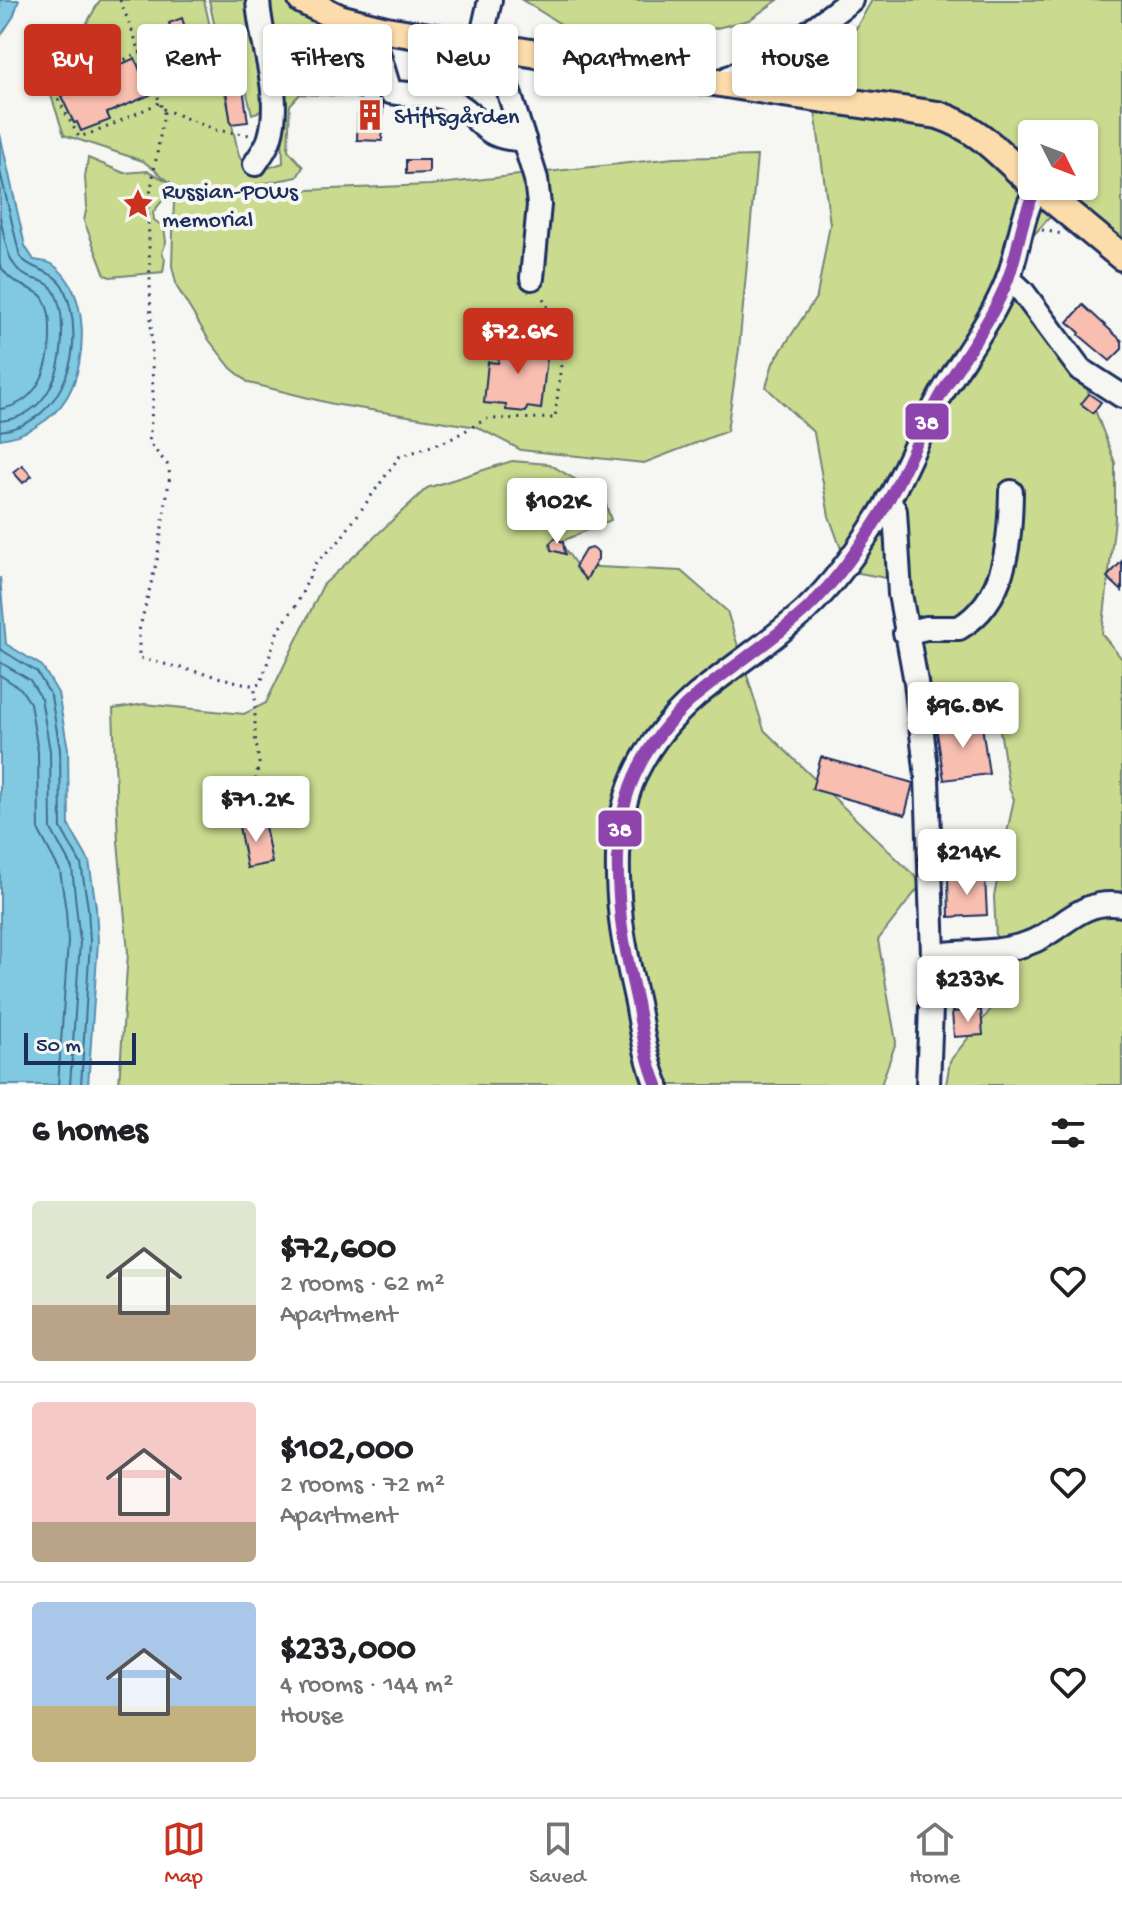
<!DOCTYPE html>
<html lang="en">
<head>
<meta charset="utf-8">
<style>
  body { margin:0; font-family:"Gochi Hand",sans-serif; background:#f6f6f6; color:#202124; height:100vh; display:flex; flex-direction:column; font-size:30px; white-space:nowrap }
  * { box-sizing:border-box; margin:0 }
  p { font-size:26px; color:#757577 }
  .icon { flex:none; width:44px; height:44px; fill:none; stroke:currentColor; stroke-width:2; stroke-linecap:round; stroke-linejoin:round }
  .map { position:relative; height:1085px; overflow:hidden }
  .drawer { display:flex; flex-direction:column; background:#fff; flex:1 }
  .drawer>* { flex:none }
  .banner { position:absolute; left:24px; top:24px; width:1074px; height:72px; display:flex; gap:16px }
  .needle { width:52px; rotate:132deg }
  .fabs { position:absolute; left:1018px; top:120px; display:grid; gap:16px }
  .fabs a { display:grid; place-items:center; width:80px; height:80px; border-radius:8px; background:#fff; box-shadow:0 2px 6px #0004; font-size:40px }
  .scale { position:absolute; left:24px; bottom:20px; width:112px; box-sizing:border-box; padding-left:8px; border:4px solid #1b2f5e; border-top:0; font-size:22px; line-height:28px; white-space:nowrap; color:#1b2f5e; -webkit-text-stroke:6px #f6f6f2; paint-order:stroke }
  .price { position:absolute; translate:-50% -68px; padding:0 18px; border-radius:8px; background:#fff; color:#222; font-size:26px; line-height:52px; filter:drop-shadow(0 2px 4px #0008) }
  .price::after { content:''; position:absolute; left:50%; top:48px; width:24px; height:18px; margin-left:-12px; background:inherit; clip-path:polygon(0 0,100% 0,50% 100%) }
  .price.active { background:#c8321e; color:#fff }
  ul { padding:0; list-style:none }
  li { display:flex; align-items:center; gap:24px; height:200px; padding:0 32px }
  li+li { border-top:2px solid #e0e0e0 }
  li span { display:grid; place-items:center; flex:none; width:224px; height:160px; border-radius:8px; color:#555 }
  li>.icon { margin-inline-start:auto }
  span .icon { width:96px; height:96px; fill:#fffc; stroke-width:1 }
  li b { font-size:34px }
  h2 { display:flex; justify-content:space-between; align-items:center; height:96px; padding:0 32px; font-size:34px }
  .pill { padding:0 28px; border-radius:8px; background:#fff; box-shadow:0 2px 6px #0004; font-size:28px; line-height:72px }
  .pill.active { background:#c8321e; color:#fff }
  .tabs { display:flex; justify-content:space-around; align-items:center; height:112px; border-top:2px solid #e0e0e0; background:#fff; font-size:22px; color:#757577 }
  .tabs a { display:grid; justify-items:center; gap:4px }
  .tabs .active { color:#c8321e }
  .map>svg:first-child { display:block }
</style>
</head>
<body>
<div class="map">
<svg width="1122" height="1085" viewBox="0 0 1122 1085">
  <rect width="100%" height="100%" fill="#f6f6f2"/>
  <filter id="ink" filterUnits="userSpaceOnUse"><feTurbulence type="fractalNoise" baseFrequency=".0125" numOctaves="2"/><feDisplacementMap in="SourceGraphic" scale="16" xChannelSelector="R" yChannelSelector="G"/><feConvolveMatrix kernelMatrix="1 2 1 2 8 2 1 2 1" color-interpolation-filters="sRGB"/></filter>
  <g filter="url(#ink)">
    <g fill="#cadb8f" stroke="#728576" stroke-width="2" fill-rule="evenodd">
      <polygon points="100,0 204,0 239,156 249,174 283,163 281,104 252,114 245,86 228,88 209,0 283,0 311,18 357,33 363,38 377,84 360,99 351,96 300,94 290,105 288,150 303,167 297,177 256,185 259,192 430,185 674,158 757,156 739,349 727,431 644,463 521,450 477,427 333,404 249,383 231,368 209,340 177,287 172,266 174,199 162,201 153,212 154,220 164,227 166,242 162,253 165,259 163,272 110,277 105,275 84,221 87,206 85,177 88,158 124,173 148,171 171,183 143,161 64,135 49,89"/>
      <polygon points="522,0 778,0 749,20 632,49 585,39"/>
      <path d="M872,0H1122V253L1076,213L1049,218L1019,251L1025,303L1086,386L1115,463V519L1102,634L1122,659V1085H946L950,1061L999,999L994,896L1014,799L1009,788L999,723L965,700L920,682L902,581L849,571L829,516L814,433L766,387L773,363L817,296L830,224L814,103ZM1032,134H1084V186H1032Z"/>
      <polygon points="512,461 549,464 603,496 611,520 560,542 577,566 681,571 727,611 764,730 922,883 878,940 896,1042 881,1085 119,1085 128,953 118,841 113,709 144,704 244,714 266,703 323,585 427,488"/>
    </g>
    <g fill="#80c9e0" stroke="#588bac" stroke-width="2">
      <polygon points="0,0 19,0 13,17 0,37"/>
      <path d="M0,134L25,246L34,260C40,261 47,261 52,264C90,290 88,361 67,397C53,420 26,436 0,439Z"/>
      <polygon points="0,577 6,644 42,666 58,693 68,749 69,826 89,861 96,907 98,942 88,1085 0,1085"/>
    </g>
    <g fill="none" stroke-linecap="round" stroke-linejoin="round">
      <g stroke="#436d92" stroke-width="2">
        <path d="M0,171L20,257C33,272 55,269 64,289C88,343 66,423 0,431"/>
        <path d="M0,217C5,238 6,266 28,277C38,281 47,280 54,291C60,302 62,316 62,328C63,370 49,416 0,421"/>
        <path d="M0,265C13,289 37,287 43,298C48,306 50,318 50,328C51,363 41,403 0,409"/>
        <polyline points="0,649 37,672 51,696 60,750 61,828 81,864 88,908 90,942 81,1085"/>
        <polyline points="0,662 30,680 41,698 50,751 51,829 72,868 80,942 70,1085"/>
        <polyline points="0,675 21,689 30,703 38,752 39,831 60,871 66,911 68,942 58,1085"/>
      </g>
    </g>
    <g fill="#f8beb0" stroke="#1b2f5e" stroke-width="2">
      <polygon points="182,18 186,31 173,36 169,23"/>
      <polygon points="135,58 150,95 107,113 110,120 81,131 77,122 74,123 61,96 90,83 88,79"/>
      <polygon points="432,61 480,63 480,82 438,82 438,78 432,79"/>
      <polygon points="243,88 248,122 231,124 226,91"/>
      <polygon points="358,102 383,104 382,141 357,140"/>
      <polygon points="406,160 429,160 429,173 406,174"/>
      <polygon points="1083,305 1122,341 1122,349 1110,361 1079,335 1080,333 1068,322"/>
      <polygon points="521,333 537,335 535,347 548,349 541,409 527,407 526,412 506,410 506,405 484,403 488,362 498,363 501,344 519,346"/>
      <polygon points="1089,394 1101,402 1093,413 1081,404"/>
      <polygon points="22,465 32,476 23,483 13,472"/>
      <polygon points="555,538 563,542 565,554 551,550 550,543"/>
      <polygon points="592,548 598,552 598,559 586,580 575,567 585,550"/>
      <polygon points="1122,561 1122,591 1107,577"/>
      <polygon points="981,719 989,774 944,780 936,726"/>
      <polygon points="821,757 913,783 905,815 812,789"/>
      <polygon points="264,821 272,863 247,868 239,826"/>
      <polygon points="985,877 987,915 949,917 948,878"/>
      <polygon points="981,1010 983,1035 954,1037 952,1012"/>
    </g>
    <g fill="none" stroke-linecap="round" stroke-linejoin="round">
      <defs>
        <g id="minor">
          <path d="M370,26L390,92C409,96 428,91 447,99C482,113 478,140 524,139"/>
          <polyline points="480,45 490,0"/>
          <polyline points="506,49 503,68 505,80 536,179 539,205 532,278"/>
          <polyline points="719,83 793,44 851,0"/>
          <path d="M255,164C260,156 268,146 270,137C283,92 260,44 258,0"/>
          <polyline points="1008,278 1023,292 1080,369 1122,396"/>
          <polyline points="888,500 895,511 900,594 916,682 927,777 933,955 928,1085"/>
          <path d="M905,633L926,628H959C1007,600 1010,541 1011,492"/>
          <path d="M933,955C965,951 996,954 1026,944C1063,932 1077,898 1122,905"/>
          <path d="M657,1085C646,1059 642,1031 637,1003C631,975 624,948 621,920C611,824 622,761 696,696C732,666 772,641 806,610C832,585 855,554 874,524C901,484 917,437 941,395C963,357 992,321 1008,279C1019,249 1021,216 1037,187"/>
        </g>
        <g id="major">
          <path d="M302,0L339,18L386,30L783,93L938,115C981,129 1000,155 1032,183"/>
          <polyline points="1036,186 1122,257"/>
        </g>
      </defs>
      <use href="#minor" stroke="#1b2f5e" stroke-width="28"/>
      <use href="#major" stroke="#1b2f5e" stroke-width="32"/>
      <g stroke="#1b2f5e" stroke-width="3" stroke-dasharray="2 6" stroke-linecap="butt">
        <polyline points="120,0 164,113 148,206 153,398 149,443 167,464 170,475 157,560 139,631 139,658 255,686 261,683 277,633 298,602 316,562 339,541 399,457 449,440 486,419 555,418 564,339 541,294"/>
        <polyline points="141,52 54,92 79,137 103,129 161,102"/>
        <polyline points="163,109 216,130 250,135"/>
        <polyline points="1042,230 1062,234"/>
        <polyline points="249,811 259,763 255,736 255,686"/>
      </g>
      <use href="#minor" stroke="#f6f6f2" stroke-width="22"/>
      <use href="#major" stroke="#fddcac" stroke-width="26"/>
      <defs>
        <path id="bus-1" d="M657,1085C646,1059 642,1031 637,1003C631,975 624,948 621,920C611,824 622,761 696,696C732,666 772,641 806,610C832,585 855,554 874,524C901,484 917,437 941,395C963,357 992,321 1008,279C1019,249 1021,216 1037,187"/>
      </defs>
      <use href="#bus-1" stroke="#f6f6f2" stroke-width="18"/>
      <use href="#bus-1" stroke="#8e44ad" stroke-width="12"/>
    </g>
  </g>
  <defs>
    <symbol id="building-bare" viewBox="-9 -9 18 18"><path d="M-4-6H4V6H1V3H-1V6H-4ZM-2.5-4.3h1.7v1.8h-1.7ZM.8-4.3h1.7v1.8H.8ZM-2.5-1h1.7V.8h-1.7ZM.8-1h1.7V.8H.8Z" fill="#c8321e" stroke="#f6f6f2" stroke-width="2.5" paint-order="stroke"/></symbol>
    <symbol id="sight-bare" viewBox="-9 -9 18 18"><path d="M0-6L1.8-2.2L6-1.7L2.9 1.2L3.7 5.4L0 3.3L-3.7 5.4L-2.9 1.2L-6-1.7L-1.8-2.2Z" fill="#c8321e" stroke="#f6f6f2" stroke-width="2.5" paint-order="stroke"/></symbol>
  </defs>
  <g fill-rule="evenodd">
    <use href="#building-bare" x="348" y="93" width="44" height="44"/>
    <use href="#sight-bare" x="116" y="182" width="44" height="44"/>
  </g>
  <g text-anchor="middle" stroke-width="8" stroke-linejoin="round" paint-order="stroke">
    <g font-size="24" fill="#1b2f5e" stroke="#f6f6f2" text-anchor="start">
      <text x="394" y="123">Stiftsgården</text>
      <text x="162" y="198">Russian-POWs<tspan x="162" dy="28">memorial</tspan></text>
    </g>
  </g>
  <g stroke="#f6f6f2" stroke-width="3">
    <rect x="904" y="402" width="46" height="39" rx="8" fill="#8e44ad"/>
    <rect x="597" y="809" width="46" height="39" rx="8" fill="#8e44ad"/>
  </g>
  <g font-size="22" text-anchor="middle" font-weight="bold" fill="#fff">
    <text x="927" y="429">38</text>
    <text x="620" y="836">38</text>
  </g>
</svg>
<div class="fabs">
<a><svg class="needle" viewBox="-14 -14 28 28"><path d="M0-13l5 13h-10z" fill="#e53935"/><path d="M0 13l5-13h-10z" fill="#757577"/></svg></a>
</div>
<div class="scale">50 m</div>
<b class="price active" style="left:518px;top:376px">$72.6K</b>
<b class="price" style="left:557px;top:546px">$102K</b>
<b class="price" style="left:963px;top:750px">$96.8K</b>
<b class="price" style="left:256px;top:844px">$71.2K</b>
<b class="price" style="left:967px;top:897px">$214K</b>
<b class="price" style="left:968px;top:1024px">$233K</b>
<div class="banner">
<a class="pill active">Buy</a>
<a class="pill">Rent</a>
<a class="pill">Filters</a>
<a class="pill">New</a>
<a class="pill">Apartment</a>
<a class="pill">House</a>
</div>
</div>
<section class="drawer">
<h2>6 homes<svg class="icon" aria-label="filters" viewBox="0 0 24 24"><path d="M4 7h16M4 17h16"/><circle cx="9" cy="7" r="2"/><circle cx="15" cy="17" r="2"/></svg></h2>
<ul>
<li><span style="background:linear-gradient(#dfe7d0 65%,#b9a48a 0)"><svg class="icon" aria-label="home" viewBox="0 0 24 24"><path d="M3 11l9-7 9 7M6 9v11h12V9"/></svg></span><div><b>$72,600</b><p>2 rooms · 62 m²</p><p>Apartment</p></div><svg class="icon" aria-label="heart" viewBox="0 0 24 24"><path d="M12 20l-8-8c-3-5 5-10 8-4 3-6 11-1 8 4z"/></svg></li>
<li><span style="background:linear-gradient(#f6c9c9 75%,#b9a48a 0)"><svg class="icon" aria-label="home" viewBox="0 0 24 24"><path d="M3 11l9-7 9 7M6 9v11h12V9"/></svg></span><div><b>$102,000</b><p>2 rooms · 72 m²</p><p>Apartment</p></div><svg class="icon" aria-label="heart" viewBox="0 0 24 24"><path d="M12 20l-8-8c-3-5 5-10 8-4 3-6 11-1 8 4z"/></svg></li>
<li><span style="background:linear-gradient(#a9c7e8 65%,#c2b280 0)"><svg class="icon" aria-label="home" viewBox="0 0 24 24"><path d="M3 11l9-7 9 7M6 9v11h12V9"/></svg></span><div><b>$233,000</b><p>4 rooms · 144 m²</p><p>House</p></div><svg class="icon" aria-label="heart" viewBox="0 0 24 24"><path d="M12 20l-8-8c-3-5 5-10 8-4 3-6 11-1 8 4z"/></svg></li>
</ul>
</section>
<nav class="tabs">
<a class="active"><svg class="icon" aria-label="map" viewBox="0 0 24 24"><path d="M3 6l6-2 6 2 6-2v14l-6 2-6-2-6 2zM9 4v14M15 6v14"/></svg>Map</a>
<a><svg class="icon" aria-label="saved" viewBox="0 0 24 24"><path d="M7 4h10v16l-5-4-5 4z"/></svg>Saved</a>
<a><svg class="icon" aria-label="home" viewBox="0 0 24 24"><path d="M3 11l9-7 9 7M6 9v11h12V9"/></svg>Home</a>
</nav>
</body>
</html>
